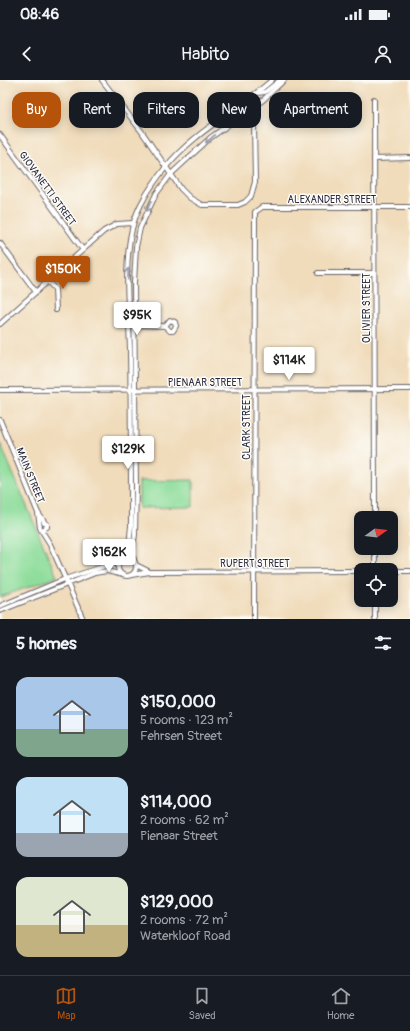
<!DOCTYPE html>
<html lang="en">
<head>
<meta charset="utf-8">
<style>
  body { margin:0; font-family:Pangolin,sans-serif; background:#242831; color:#f1f3f6; height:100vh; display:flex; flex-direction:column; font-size:15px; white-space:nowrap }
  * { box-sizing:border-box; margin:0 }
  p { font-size:13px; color:#9ea1a6 }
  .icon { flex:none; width:22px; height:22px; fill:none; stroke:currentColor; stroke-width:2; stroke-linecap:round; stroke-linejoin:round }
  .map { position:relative; height:539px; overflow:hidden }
  .drawer { display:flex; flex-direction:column; background:#171b24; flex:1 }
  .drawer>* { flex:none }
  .banner { position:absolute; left:12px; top:12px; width:386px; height:36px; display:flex; gap:8px }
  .needle { width:26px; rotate:75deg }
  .tools { position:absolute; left:354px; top:431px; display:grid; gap:8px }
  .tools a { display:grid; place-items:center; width:44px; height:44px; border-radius:8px; background:#171b24; box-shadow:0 2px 10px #0003; font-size:20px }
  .price { position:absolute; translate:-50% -34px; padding:0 9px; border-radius:4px; background:#fff; color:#222; font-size:13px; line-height:26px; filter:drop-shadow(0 1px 2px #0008) }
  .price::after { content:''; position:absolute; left:50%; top:24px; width:12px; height:9px; margin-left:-6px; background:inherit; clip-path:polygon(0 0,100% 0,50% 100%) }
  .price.active { background:#b45309; color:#fff }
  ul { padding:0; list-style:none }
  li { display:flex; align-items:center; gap:12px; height:100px; padding:0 16px }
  li span { display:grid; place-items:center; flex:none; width:112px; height:80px; border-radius:12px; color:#555 }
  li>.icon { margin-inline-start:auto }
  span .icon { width:48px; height:48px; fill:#fffc; stroke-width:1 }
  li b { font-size:17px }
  h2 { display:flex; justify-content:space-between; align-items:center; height:48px; padding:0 16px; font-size:17px }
  .chip { padding:0 14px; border-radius:12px; background:#171b24; box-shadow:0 2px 10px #0003; font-size:14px; line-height:36px }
  .chip.active { background:#b45309; color:#fff }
  .status { display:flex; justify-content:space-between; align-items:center; height:28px; padding:0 20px; background:#171b24; direction:ltr }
  .status svg { height:11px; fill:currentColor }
  header { display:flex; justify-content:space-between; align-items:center; height:52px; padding:0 16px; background:#171b24; font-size:18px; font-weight:600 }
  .tab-bar { display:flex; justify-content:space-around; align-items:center; height:56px; border-top:1px solid #363941; background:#171b24; font-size:11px; color:#9ea1a6 }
  .tab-bar a { display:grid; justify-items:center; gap:2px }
  .tab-bar .active { color:#b45309 }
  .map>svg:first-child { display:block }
</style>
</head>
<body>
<div class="status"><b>08:46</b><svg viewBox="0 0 49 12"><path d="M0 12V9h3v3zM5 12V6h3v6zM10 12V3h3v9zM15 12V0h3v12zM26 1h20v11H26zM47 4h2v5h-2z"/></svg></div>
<header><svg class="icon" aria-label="back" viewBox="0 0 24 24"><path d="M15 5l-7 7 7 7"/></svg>Habito<svg class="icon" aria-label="person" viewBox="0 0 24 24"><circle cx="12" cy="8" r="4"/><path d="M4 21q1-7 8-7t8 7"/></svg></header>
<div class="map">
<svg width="410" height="539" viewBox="0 0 410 539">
  <rect width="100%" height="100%" fill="#fdfcf7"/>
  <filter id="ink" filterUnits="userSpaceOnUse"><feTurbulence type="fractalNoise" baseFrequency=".025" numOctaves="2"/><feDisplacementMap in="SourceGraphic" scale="8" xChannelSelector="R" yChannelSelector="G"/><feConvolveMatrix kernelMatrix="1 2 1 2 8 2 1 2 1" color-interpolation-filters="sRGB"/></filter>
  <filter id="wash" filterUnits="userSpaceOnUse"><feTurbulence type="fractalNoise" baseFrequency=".012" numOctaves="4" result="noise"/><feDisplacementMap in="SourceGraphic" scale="16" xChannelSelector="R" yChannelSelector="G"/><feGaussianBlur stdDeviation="0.9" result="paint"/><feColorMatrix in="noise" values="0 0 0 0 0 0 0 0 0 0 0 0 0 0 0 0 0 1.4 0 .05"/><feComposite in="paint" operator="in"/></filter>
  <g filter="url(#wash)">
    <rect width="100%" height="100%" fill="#f0dbba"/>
    <g fill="#8edd9b" stroke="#58806b">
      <polygon points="0,363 57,497 0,517"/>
      <polygon points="193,400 193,427 139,428 139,401"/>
    </g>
  </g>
  <g filter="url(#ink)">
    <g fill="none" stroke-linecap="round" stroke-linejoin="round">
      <defs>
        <g id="minor">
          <polyline points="102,0 142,52 181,109 190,118 202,125 238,125 245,122 251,116 255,102 254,43"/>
          <polyline points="258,13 265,12 280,0"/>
          <polyline points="374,19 375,438"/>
          <polyline points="0,55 83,170"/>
          <polyline points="374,79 410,78"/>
          <polyline points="0,163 36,212"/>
          <polyline points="318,193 374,193"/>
          <polyline points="48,202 55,209 56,230"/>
          <polyline points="0,244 104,151 117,144 133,143"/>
          <polyline points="133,245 165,246 170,251 173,251 176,246 175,242 170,240 165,246"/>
          <polyline points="0,310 410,309"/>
          <polyline points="0,340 38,433 45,443"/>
          <polyline points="38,433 40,448 50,464 83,539"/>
          <polyline points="42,450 47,447 47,444 44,443"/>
          <polyline points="375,468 375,490"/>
          <circle cx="127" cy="487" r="9"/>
          <path d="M122,479L129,466L131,446C131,388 131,329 130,270C129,230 123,188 132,149C137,126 151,106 165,88C194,52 238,30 272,0"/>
          <polyline points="135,483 132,473 135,455 136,407 134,203 136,167 140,148 156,114 171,94 210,58 263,20 284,0"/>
          <polyline points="136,485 148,491"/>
          <polyline points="391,491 410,491"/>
          <polyline points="131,495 150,492 361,491"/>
          <polyline points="0,526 65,499 120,481"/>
          <polyline points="0,531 95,493 107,491 123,495"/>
          <polyline points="254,539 255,132 262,127 410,127"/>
          <polyline points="375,539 375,520"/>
        </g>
      </defs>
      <use href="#minor" stroke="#6a6367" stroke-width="6"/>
      <use href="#minor" stroke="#fff" stroke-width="4"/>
    </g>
    <defs><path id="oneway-shaft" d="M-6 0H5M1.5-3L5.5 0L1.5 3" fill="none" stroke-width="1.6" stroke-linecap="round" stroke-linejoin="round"/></defs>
    <g stroke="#9c9ca7">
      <use href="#oneway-shaft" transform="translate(210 59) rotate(139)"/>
      <use href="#oneway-shaft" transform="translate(149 126) rotate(116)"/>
      <use href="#oneway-shaft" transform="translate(128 194) rotate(-89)"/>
    </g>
  </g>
  <g text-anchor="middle" stroke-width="3" stroke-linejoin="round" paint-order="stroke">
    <g font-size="10" fill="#22223b" stroke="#fdfcf7">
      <text transform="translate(48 108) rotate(54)" y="4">GIOVANETTI STREET</text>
      <text x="332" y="123">ALEXANDER STREET</text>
      <text transform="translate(366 228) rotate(-90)" y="4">OLIVIER STREET</text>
      <text x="205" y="306">PIENAAR STREET</text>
      <text transform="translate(246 347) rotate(-90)" y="4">CLARK STREET</text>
      <text transform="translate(31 395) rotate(68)" y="4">MAIN STREET</text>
      <text x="255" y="487">RUPERT STREET</text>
    </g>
  </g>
</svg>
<div class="tools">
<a><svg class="needle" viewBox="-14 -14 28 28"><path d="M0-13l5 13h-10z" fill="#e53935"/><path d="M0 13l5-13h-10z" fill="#9ea1a6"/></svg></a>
<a><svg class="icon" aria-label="locate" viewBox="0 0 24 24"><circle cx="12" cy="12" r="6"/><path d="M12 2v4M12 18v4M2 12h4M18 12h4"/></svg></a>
</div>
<b class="price active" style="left:63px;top:210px">$150K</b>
<b class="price" style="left:137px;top:256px">$95K</b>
<b class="price" style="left:289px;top:301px">$114K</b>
<b class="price" style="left:128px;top:390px">$129K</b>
<b class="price" style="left:109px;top:493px">$162K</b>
<div class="banner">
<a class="chip active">Buy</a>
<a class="chip">Rent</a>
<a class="chip">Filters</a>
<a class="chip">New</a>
<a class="chip">Apartment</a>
</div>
</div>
<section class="drawer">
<h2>5 homes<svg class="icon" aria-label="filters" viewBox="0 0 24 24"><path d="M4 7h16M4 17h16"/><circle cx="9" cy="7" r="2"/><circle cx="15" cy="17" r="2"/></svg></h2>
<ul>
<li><span style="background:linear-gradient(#a9c7e8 65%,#7fa58c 0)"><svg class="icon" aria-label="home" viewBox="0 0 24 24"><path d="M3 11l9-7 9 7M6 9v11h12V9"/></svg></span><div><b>$150,000</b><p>5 rooms · 123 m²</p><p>Fehrsen Street</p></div></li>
<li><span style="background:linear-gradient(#bfe0f5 70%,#9aa5b1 0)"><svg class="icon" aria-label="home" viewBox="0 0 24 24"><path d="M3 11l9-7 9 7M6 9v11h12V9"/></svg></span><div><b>$114,000</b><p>2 rooms · 62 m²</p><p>Pienaar Street</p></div></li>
<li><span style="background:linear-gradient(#dfe7d0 60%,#c2b280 0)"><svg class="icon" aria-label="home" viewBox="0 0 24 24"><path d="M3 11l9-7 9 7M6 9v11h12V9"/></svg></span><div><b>$129,000</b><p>2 rooms · 72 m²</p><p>Waterkloof Road</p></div></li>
</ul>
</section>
<nav class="tab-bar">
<a class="active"><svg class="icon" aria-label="map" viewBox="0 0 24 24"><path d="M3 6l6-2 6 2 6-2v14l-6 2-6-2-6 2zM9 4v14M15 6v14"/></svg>Map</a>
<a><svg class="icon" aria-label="saved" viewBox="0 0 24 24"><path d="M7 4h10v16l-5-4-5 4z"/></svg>Saved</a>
<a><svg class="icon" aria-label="home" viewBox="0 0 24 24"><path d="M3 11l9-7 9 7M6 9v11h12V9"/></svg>Home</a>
</nav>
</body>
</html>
